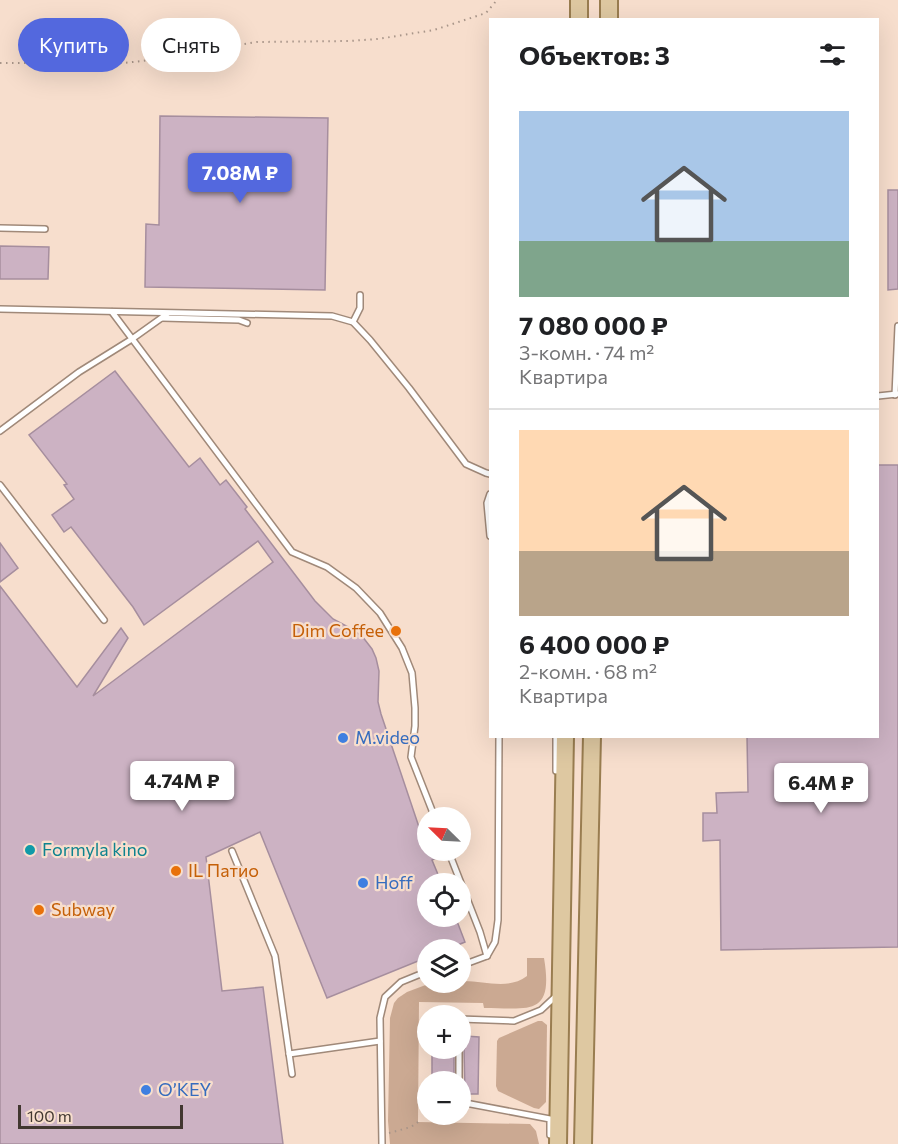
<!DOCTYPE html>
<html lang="ru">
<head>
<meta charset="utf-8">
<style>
  body { margin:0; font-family:Commissioner,sans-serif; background:#f6f6f6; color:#202124; height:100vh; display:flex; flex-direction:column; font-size:22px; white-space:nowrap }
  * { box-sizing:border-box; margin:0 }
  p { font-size:20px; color:#757577 }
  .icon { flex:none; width:33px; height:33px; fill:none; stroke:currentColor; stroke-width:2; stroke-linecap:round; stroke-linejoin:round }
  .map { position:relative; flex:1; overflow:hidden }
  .details { position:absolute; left:489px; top:18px; width:390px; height:720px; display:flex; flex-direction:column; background:#fff; border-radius:0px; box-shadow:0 6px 24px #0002 }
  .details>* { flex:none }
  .banner { position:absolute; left:18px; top:18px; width:381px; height:54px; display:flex; gap:12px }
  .needle { width:39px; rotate:294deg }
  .tools { position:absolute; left:417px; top:807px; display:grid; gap:12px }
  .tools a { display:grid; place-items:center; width:54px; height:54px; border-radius:50%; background:#fff; box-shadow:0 6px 24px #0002; font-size:30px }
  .scale { position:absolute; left:18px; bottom:15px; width:165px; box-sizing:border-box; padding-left:6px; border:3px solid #413730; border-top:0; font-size:16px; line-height:21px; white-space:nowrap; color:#413730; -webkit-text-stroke:4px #f7decd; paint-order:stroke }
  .price { position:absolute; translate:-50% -51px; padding:0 14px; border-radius:6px; background:#fff; color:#222; font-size:20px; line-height:39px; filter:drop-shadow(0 2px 3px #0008) }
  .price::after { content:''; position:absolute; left:50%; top:36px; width:18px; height:14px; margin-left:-9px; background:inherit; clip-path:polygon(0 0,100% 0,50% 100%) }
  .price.current { background:#5368de; color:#fff }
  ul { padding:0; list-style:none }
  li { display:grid; align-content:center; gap:12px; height:318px; padding:0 30px }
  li+li { border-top:2px solid #e0e0e0 }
  li span { display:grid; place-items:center; height:186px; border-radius:0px; color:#555 }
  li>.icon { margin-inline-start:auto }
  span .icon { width:108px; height:108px; fill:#fffc; stroke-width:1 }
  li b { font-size:26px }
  h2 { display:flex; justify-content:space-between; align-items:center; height:72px; padding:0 30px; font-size:26px }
  .tag { padding:0 21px; border-radius:27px; background:#fff; box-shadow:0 6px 24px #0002; font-size:21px; line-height:54px }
  .tag.current { background:#5368de; color:#fff }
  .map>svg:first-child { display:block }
</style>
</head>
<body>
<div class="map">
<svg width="898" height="1144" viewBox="0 0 898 1144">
  <rect width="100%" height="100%" fill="#f7decd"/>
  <g fill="#cba992">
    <path d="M527,958H544C554,1017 529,1008 484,1008L483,1003L419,1002L418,1122L530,1124L536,1131L539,1144H390L388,1121L390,1018L394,1003L398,998L407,992L431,983L460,982L461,981C483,980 507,991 527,976Z"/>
    <polygon points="538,1021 542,1021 547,1025 546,1102 539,1109 534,1108 498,1091 496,1086 497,1041 499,1038"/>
  </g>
  <g fill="#ccb2c3" stroke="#a68e9e" stroke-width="1.5">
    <polygon points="160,116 328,118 325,290 145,287 146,224 159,225"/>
    <polygon points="888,190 898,190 898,289 888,290"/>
    <polygon points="0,246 49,247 48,279 0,279"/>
    <polygon points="115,371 189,467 200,458 220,485 226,480 247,507 245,509 315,601 333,619 348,627 362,636 372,649 376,658 379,671 378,702 381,714 420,830 428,827 428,850 443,850 444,854 432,860 442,884 428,884 428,916 455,916 465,942 446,950 428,950 428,957 327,998 260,832 206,857 222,991 263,987 283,1144 0,1144 0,586 77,687 121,628 128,638 93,696 273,562 258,541 144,625 133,607 71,527 64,532 52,515 74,499 64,485 67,484 29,435"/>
    <polygon points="878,465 898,465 898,947 721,950 720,840 703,841 703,813 717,813 716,793 748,792 747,736 878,736"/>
    <polygon points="0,543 18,568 0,582"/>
    <polygon points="465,1036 479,1037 478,1094 465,1094 464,1048 465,1048"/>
    <rect x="432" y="1048" width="22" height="34"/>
  </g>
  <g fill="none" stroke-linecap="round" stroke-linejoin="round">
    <defs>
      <g id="lane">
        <polyline points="0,228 45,229"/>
        <polyline points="0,309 332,316 353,322 370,340 409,388 466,464 486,473 490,474"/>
        <polyline points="112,312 292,552 327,567 356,588 380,613 402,648 412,673 415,708 415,726 411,757 435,818"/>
        <polyline points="162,318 239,320 247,323"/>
        <polyline points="353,322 360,308 360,295"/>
        <polyline points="895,395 898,326"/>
        <polyline points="878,396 897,394"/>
        <polyline points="0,431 79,372 132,339 167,314"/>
        <polyline points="0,485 104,620"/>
        <polyline points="490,494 487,503 490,536"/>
        <polyline points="556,736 556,771"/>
        <polyline points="448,850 480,932 487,956"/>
        <polyline points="232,851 275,956 292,1074"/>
        <polyline points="460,966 487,956 495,942 498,920 499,736"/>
        <polyline points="460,1019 514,1021 541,1010 556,996"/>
        <polyline points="289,1054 380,1041"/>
        <polyline points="459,1082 459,1048"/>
        <polyline points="460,1102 550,1119 550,1135"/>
        <polyline points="382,1144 380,1018 385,997 401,982 428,971"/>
      </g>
      <g id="primary">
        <polyline points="579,20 579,0"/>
        <polyline points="609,20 609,0"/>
        <polyline points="558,1144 565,736"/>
        <polyline points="583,1144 592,736"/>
      </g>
    </defs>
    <use href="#lane" stroke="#a08979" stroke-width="8"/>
    <use href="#primary" stroke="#997d50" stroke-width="20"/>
    <g stroke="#a89589" stroke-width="2" stroke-dasharray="1.5 4.5" stroke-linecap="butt">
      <polyline points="0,63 124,63 142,61 257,42 349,41 378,39 434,30 486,13 497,0"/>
      <polyline points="389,1133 411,1127 418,1122"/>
    </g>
    <use href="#lane" stroke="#fff" stroke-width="5"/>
    <use href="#primary" stroke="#dec8a1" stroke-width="16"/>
  </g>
  <g fill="#e8710a" stroke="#f7decd" stroke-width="2">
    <circle cx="396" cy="631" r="6"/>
    <circle cx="176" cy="871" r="6"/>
    <circle cx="39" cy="910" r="6"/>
  </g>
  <g fill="#3f7fe0" stroke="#f7decd" stroke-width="2">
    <circle cx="343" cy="738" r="6"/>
    <circle cx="363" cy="883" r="6"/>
    <circle cx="146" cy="1090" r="6"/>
  </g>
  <circle fill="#0f9aa8" stroke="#f7decd" stroke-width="2" cx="30" cy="850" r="6"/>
  <g text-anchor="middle" stroke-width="4.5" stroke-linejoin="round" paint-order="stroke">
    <g font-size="18" fill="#c56008" stroke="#f7decd" text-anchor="start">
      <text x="384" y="637" text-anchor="end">Dim Coffee</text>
      <text x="188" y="877">IL Патио</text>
      <text x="51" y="916">Subway</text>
    </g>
    <g font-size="18" fill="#366cbe" stroke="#f7decd" text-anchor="start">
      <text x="355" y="744">M.video</text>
      <text x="375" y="889">Hoff</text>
      <text x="158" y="1096">O’KEY</text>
    </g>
    <g font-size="18" fill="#0d838f" stroke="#f7decd" text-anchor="start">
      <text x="42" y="856">Formyla kino</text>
    </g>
  </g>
</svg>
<div class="tools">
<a><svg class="needle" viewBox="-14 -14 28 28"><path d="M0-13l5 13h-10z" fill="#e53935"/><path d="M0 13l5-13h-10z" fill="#757577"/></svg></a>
<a><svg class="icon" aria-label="locate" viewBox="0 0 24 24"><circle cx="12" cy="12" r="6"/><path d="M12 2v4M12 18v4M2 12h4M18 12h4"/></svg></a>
<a><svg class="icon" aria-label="layers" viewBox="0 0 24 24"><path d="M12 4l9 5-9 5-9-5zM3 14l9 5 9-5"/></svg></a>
<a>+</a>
<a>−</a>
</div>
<div class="scale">100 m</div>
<b class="price current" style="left:240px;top:204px">7.08M ₽</b>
<b class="price" style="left:182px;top:812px">4.74M ₽</b>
<b class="price" style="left:821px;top:814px">6.4M ₽</b>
<div class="banner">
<a class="tag current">Купить</a>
<a class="tag">Снять</a>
</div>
<section class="details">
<h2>Объектов: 3<svg class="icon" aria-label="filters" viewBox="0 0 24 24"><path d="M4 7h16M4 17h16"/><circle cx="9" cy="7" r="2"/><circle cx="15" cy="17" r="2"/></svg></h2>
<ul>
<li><span style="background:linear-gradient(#a9c7e8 70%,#7fa58c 0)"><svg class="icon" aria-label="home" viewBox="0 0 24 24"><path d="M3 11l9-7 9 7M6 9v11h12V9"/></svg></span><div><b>7 080 000 ₽</b><p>3-комн. · 74 m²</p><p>Квартира</p></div></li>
<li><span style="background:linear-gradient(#ffd9b3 65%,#b9a48a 0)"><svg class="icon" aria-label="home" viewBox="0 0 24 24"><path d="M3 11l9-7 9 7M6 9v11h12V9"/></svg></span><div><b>6 400 000 ₽</b><p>2-комн. · 68 m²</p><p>Квартира</p></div></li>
</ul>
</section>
</div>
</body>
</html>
